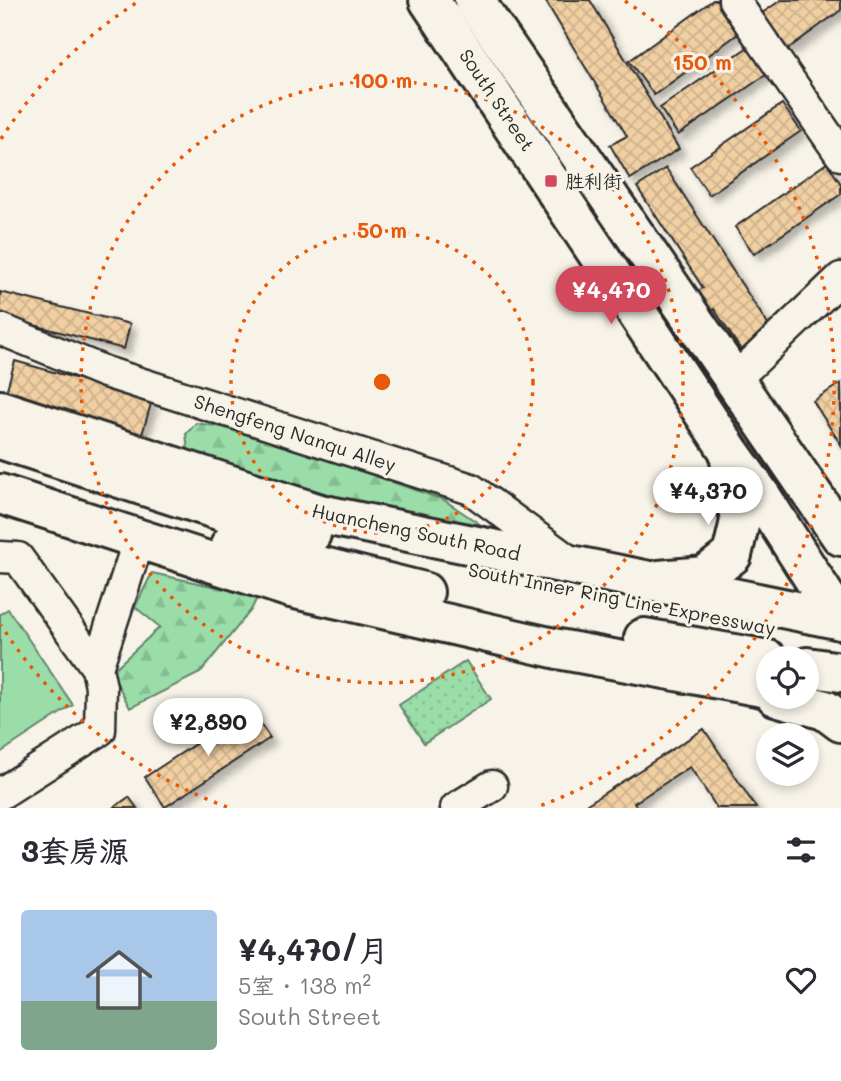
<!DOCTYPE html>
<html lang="zh">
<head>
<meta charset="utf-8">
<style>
  body { margin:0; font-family:Mali,"LXGW WenKai TC",sans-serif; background:#f2f2f3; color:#2b2b33; height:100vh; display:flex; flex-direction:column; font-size:26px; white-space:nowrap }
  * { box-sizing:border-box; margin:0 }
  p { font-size:23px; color:#7c7c81 }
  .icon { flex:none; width:38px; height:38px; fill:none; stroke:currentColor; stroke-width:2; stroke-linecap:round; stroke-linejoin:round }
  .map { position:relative; height:808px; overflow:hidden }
  .side { display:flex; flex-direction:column; background:#fff; flex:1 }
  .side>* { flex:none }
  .fabs { position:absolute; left:756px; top:646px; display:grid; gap:14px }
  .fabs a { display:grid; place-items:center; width:63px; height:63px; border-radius:50%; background:#fff; box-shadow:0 4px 10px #0003; font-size:35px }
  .price { position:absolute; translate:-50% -60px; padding:0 16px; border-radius:24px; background:#fff; color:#222; font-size:23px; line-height:46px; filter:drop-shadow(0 2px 4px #0008) }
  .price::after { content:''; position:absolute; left:50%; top:42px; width:21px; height:16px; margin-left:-10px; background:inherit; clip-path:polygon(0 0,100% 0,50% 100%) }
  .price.on { background:#d1495b; color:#fff }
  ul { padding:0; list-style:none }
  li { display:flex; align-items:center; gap:21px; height:175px; padding:0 21px }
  li span { display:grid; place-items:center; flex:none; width:196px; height:140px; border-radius:7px; color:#555 }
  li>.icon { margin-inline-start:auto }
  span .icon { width:84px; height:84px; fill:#fffc; stroke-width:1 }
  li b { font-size:30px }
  h2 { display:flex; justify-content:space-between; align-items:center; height:84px; padding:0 21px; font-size:30px }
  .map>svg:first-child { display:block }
</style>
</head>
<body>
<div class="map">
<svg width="841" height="808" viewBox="0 0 841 808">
  <defs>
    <pattern id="forest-firs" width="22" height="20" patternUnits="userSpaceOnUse" patternTransform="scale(1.75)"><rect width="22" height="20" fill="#9adda9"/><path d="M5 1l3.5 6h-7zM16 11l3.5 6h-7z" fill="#85be92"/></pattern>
    <pattern id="park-dots" width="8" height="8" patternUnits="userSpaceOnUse" patternTransform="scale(1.75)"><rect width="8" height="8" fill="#9adda9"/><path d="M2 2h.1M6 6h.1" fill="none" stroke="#85be92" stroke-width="1.8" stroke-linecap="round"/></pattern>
    <pattern id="building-cross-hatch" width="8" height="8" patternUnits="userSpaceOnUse" patternTransform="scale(1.75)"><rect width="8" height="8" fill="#f0cfa2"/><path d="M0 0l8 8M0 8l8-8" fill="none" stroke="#ceb28c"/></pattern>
    <filter id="shadow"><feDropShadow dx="6" dy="6" stdDeviation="3.5" flood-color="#0004"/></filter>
  </defs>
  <rect width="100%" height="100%" fill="#f7f3e8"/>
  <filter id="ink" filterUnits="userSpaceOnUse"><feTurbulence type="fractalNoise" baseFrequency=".0143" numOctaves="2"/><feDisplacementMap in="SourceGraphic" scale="14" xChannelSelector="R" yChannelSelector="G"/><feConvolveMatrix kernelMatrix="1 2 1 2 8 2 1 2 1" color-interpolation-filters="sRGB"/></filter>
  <g filter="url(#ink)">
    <polygon fill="#9adda9" stroke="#62846a" stroke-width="2" points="8,609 73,705 0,753 0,614"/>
    <g fill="url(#forest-firs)" stroke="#62846a" stroke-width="2">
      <polygon points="196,423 242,430 444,500 493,533 396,515 188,451 186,434"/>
      <polygon points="152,573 258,596 251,610 200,673 130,708 111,672 160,627 135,607"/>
    </g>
    <polygon fill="url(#park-dots)" stroke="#62846a" stroke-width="2" points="466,661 491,699 424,743 399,705"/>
    <g fill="url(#building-cross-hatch)" stroke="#2b2b2b" stroke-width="2" filter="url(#shadow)">
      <polygon points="549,0 590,0 679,149 630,179 610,145 627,136 546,2"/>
      <polygon points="713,0 719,0 742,31 654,95 629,61"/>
      <polygon points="781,0 841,0 841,10 786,50 761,14"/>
      <polygon points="751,45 770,72 678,135 660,108"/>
      <polygon points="782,104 801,131 709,195 690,167"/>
      <polygon points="827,163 841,184 841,194 754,254 735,227"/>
      <polygon points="666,168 776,337 745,356 714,309 704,316 691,295 703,288 637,187"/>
      <polygon points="0,292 130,324 124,349 0,316"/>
      <polygon points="15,361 152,400 141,438 4,399"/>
      <polygon points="841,383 841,445 813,401"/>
      <polygon points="250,708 270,738 165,807 145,777"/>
      <polygon points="704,729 756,808 717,808 690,767 634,803 637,808 581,808"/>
      <polygon points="129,797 137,808 113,808"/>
    </g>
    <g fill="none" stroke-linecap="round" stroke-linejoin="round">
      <defs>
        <g id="minor">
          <polyline points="734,0 841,155"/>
          <polyline points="0,329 105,372 471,489 569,561"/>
          <polyline points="734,380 841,278"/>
          <polyline points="0,557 18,558 97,668 101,687 100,730 0,794"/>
          <polyline points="97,668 139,539"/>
          <polyline points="456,808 492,786"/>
        </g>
        <g id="major">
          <polyline points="429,0 729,451 761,496 840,620"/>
          <polyline points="474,0 841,536"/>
          <polyline points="659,580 705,576 732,555 740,521 730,460"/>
        </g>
        <g id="highway">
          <polyline points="0,410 320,514 841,620"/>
          <polyline points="0,439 246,519 311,534"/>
          <polyline points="0,494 291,588 558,649 768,688"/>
          <polyline points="231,544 424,592"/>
          <polyline points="644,638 768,660"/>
          <polyline points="807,667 841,672"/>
          <polyline points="776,696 825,710 841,722"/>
        </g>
      </defs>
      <use href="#minor" stroke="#2b2b2b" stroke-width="35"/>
      <use href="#major" stroke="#2b2b2b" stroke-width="44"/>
      <use href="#highway" stroke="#2b2b2b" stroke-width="44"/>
      <use href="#minor" stroke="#f7f3e8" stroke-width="30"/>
      <use href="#major" stroke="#f7f3e8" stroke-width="38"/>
      <use href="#highway" stroke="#f7f3e8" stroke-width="38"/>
    </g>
  </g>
  <g fill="none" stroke="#e8590c" stroke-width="3.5" stroke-dasharray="3.5 7">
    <circle cx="382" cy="382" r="151"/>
    <circle cx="382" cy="382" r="301"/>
    <path d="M227 807A452 452 0 0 1 1 625M1 139A452 452 0 0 1 139 1M625 1A452 452 0 0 1 537 807"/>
  </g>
  <rect fill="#d1495b" stroke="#f7f3e8" stroke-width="2.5" x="544" y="174" width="14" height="14" rx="3.5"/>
  <g text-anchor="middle" stroke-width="6" stroke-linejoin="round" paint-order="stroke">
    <g font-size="19" fill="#2b2b2b" stroke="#f7f3e8">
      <text transform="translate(497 100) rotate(56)" y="7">South Street</text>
      <text transform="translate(295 433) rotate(18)" y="7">Shengfeng Nanqu Alley</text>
      <text transform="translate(416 532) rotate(12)" y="7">Huancheng South Road</text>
      <text transform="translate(622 599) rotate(11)" y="7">South Inner Ring Line Expressway</text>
    </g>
    <g font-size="19" fill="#2b2b2b" stroke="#f7f3e8" text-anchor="start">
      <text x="565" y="188">胜利街</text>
    </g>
  </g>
  <circle cx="382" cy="382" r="10" fill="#e8590c" stroke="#f7f3e8" stroke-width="3.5"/>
  <g font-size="21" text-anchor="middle" font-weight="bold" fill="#e8590c" stroke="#f7f3e8" stroke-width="6" stroke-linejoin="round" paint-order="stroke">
    <text x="702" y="70">150 m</text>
    <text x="382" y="88">100 m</text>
    <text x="382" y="238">50 m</text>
  </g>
</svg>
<div class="fabs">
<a><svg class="icon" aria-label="locate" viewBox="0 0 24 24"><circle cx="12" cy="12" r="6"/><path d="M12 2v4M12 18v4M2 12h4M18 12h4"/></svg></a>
<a><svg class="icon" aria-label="layers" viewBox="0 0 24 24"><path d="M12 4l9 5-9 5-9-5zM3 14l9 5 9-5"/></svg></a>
</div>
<b class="price on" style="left:611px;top:326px">¥4,470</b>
<b class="price" style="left:708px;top:527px">¥4,370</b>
<b class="price" style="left:208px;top:758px">¥2,890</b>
</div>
<section class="side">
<h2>3套房源<svg class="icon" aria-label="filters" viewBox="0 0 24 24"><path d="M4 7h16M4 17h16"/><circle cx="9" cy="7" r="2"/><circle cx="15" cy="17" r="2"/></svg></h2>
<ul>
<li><span style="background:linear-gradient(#a9c7e8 65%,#7fa58c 0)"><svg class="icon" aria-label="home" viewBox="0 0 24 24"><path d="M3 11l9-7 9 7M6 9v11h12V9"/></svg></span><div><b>¥4,470/月</b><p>5室 · 138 m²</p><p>South Street</p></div><svg class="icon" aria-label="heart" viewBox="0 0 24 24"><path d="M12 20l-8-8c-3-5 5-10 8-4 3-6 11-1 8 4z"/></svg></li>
</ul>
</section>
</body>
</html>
